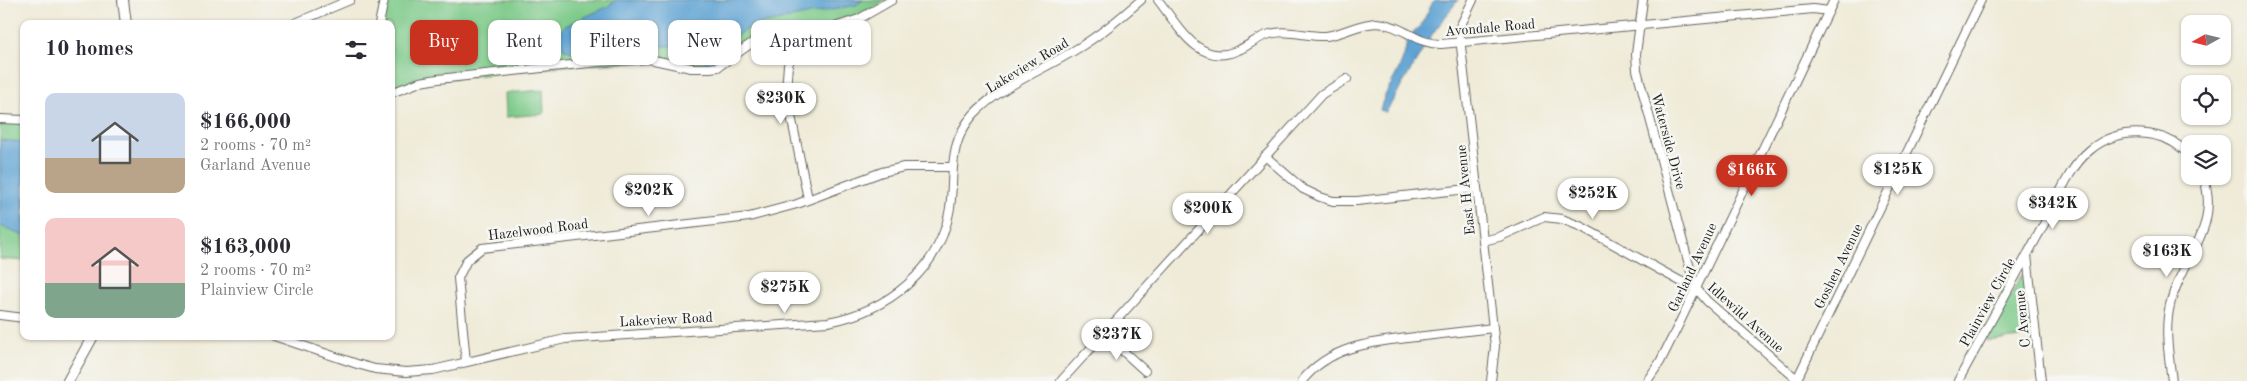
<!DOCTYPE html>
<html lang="en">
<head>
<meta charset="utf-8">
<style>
  body { margin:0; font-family:"Old Standard TT",serif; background:#f2f2f3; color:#2b2b33; height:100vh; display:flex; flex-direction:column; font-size:19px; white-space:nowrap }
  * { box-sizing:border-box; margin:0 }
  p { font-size:16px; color:#7c7c81 }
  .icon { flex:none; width:28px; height:28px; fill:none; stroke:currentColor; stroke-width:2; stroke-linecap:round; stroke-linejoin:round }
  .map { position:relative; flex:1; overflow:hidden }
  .drawer { position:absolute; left:20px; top:20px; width:375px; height:320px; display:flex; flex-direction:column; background:#fff; border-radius:10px; box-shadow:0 1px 4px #0004 }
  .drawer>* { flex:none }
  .top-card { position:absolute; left:410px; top:20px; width:475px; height:45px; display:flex; gap:10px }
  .needle { width:32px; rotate:262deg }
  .fabs { position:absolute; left:2181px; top:15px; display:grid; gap:10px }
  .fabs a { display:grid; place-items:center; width:50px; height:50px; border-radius:10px; background:#fff; box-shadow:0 1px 4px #0004; font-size:25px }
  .price { position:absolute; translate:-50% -42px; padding:0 11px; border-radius:18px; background:#fff; color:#222; font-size:16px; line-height:32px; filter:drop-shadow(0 1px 2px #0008) }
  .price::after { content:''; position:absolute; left:50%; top:30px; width:15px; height:11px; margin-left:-8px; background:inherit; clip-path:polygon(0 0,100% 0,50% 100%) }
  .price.active { background:#c8321e; color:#fff }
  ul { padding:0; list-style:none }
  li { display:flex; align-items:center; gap:15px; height:125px; padding:0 25px }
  li span { display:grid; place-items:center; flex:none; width:140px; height:100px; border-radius:10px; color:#555 }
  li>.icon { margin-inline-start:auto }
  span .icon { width:60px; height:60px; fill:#fffc; stroke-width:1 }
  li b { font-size:21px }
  h2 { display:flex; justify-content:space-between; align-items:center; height:60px; padding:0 25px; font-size:21px }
  .tag { padding:0 18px; border-radius:10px; background:#fff; box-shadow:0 1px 4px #0004; font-size:18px; line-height:45px }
  .tag.active { background:#c8321e; color:#fff }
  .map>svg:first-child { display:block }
</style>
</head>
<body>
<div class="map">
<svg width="2247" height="381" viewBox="0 0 2247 381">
  <rect width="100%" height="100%" fill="#f6f6f2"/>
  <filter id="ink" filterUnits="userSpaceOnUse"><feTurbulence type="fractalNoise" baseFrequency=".02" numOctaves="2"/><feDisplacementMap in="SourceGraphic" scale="10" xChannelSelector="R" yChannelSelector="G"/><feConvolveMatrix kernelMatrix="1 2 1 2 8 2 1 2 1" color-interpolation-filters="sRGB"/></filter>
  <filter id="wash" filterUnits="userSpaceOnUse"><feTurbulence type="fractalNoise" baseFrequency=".0096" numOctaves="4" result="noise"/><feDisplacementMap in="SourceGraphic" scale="20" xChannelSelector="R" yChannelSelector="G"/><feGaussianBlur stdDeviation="1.12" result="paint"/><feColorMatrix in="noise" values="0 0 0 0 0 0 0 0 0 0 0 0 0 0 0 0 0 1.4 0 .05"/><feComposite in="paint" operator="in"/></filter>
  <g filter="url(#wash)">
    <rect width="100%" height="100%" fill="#efebd8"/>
    <g fill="#7bc988" stroke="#4c7252">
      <polygon points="385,0 887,0 793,52 767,40 751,42 710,65 665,61 564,66 420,82 391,93 391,24 379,24"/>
      <polygon points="543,90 544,114 506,117 505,93"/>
      <polygon points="0,117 24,119 24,261 0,259"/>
      <polygon points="2023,275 2031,336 1986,341 2021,276"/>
    </g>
    <g fill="#5ea3d3" stroke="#3d6078">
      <path d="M616,0H863L856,5L751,26L728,41L717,62L706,64C702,50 693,47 679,45L575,53L564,49C559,40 558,34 565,26L607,7Z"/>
      <path d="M1434,0H1458L1433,33L1386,112L1380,110C1387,83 1405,70 1407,38L1421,25Z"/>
      <polygon points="0,140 24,142 24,236 0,226"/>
    </g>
  </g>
  <g filter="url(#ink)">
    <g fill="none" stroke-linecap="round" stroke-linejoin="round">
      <defs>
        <g id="minor">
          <path d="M1158,0C1178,25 1198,67 1236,51C1248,47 1257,37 1270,34C1289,29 1307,37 1326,36C1344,34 1359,23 1377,23C1401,24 1418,45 1441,44L1813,9L1829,11"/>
          <polyline points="1473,0 1459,29 1495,346 1491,381"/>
          <polyline points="1643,0 1636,54 1637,70 1695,287"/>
          <polyline points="293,24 350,0"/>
          <polyline points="379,24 384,0"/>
          <polyline points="391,93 420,82 438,79 599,62 649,59 691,68 710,68 718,67 756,40 767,40 793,52"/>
          <polyline points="0,119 24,120"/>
          <polyline points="1265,156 1303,189 1320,197 1333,201 1357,201 1477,188"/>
          <polyline points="808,199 786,91 788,65 793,52 808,36 859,19 892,0"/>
          <polyline points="1483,241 1499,237 1544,217 1562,219 1582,227 1680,281 1695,287 1707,301 1799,381"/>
          <polyline points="2027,255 2041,381"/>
          <polyline points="0,315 24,318"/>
          <polyline points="1104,334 1145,371"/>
          <path d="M274,336L357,364L375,369L406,372L433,370L565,339L828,322C887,311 940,271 950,208C955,173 947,145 973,115C998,87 1043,70 1075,50C1099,36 1120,18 1141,0"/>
          <polyline points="466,362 458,278 467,260 482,248 749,217 797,204 882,172 904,167 952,167"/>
          <polyline points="1061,381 1322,94 1347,79"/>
          <path d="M1302,381C1331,345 1373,342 1416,337C1442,334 1467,331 1493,328"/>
          <polyline points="1647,381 1660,362 1678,326 1834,0"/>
          <polyline points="1796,381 1981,0"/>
          <path d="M1958,381C1987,329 2015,276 2044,224C2057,200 2069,167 2090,150C2119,126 2165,128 2190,156"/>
          <path d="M2172,381C2169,356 2164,330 2170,305C2181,258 2222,228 2203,176"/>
        </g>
        <g id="major">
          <polyline points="123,0 126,24"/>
          <polyline points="68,381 93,336"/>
        </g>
      </defs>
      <use href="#minor" stroke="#66645e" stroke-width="10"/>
      <use href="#major" stroke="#66645e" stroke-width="12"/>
      <use href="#minor" stroke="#fff" stroke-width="8"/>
      <use href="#major" stroke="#fff" stroke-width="10"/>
    </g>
  </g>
  <g text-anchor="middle" stroke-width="5" stroke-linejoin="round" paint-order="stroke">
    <g font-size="14" fill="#1c1c1c" stroke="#f6f6f2">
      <text transform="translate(1490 27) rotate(-5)" y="5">Avondale Road</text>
      <text transform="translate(1027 65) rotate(-31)" y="5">Lakeview Road</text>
      <text transform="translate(1669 141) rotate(75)" y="5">Waterside Drive</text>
      <text transform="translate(1465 190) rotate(-96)" y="5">East H Avenue</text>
      <text transform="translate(538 229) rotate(-7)" y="5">Hazelwood Road</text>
      <text transform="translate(1838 266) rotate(-64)" y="5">Goshen Avenue</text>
      <text transform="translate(1692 267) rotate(-65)" y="5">Garland Avenue</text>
      <text transform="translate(1987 302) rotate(-61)" y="5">Plainview Circle</text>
      <text transform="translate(1746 317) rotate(42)" y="5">Idlewild Avenue</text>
      <text transform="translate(666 319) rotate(-3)" y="5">Lakeview Road</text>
      <text transform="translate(2022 319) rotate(-96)" y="5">C Avenue</text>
    </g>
  </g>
</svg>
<div class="fabs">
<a><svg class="needle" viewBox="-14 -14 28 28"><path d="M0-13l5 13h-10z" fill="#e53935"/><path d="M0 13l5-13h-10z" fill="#7c7c81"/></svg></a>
<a><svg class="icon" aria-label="locate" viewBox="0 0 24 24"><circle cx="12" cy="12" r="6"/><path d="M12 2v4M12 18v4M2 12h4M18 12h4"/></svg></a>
<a><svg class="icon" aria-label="layers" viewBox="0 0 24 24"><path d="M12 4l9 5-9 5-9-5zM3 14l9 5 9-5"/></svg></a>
</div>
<b class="price" style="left:781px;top:125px">$230K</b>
<b class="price" style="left:1898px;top:196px">$125K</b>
<b class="price active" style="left:1752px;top:197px">$166K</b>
<b class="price" style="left:649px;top:217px">$202K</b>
<b class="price" style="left:1593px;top:220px">$252K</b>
<b class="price" style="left:2053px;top:230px">$342K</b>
<b class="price" style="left:1208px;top:235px">$200K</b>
<b class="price" style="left:2167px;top:278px">$163K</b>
<b class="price" style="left:785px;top:314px">$275K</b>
<b class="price" style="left:1117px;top:361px">$237K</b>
<div class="top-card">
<a class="tag active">Buy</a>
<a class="tag">Rent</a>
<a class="tag">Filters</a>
<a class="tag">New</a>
<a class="tag">Apartment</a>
</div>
<section class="drawer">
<h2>10 homes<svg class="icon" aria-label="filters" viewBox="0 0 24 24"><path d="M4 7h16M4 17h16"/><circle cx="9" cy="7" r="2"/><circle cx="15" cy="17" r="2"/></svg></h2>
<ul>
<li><span style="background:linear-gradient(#c9d6e8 65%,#b9a48a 0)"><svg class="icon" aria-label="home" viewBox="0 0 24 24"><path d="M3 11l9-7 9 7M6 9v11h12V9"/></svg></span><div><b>$166,000</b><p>2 rooms · 70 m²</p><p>Garland Avenue</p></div></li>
<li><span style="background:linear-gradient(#f6c9c9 65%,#7fa58c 0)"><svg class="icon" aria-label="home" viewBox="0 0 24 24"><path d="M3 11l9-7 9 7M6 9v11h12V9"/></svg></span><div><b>$163,000</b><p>2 rooms · 70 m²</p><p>Plainview Circle</p></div></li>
</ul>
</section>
</div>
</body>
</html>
